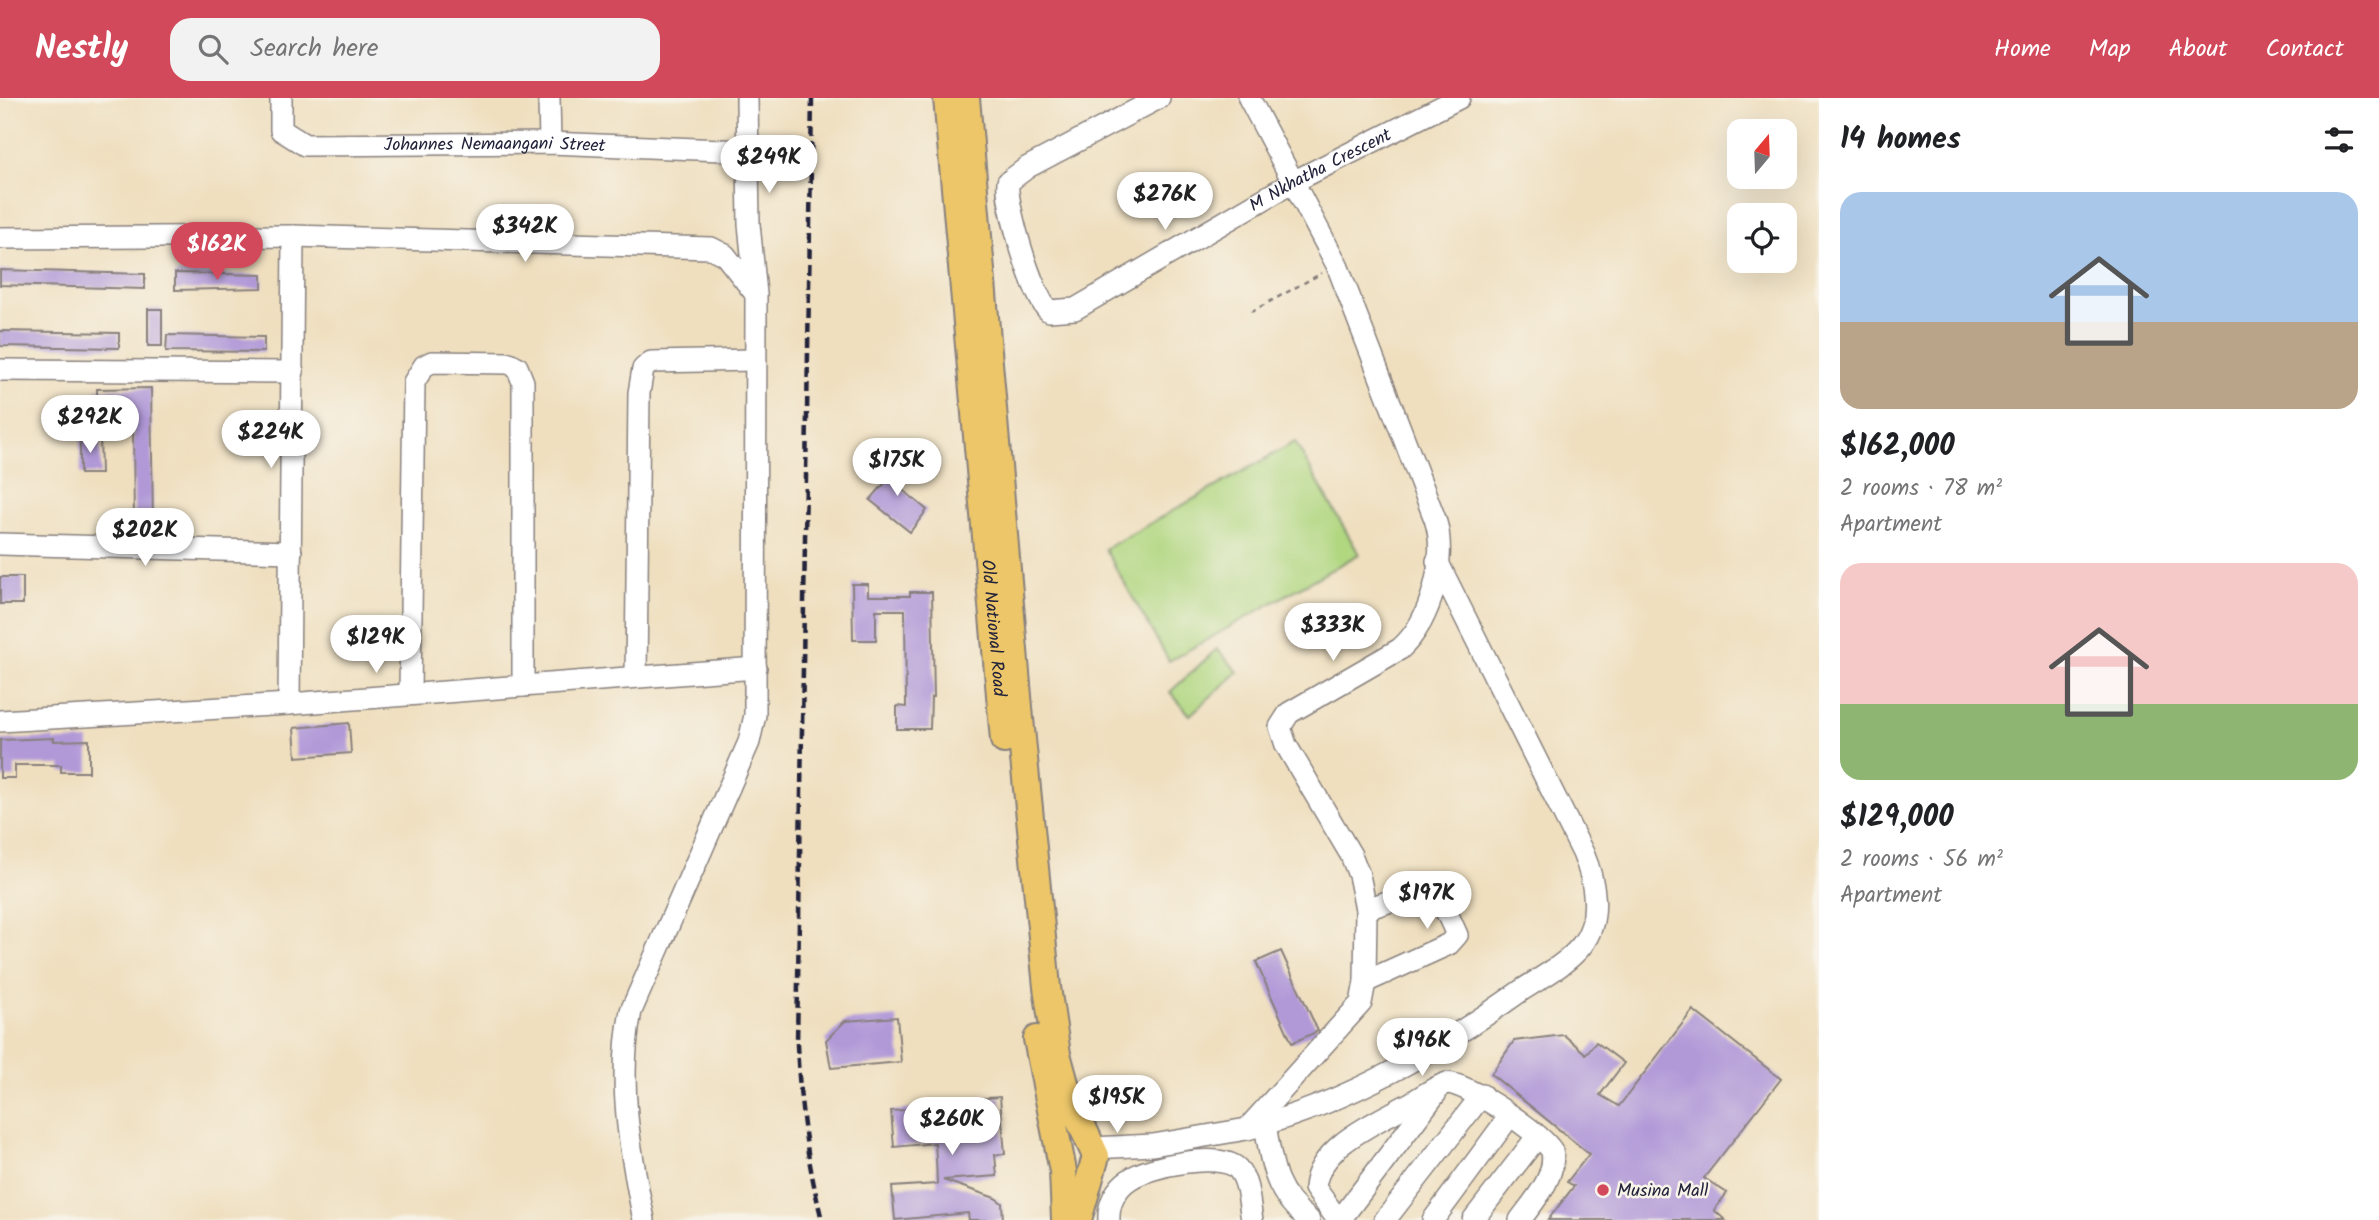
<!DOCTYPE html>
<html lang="en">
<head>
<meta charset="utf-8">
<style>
  body { margin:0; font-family:Kalam,sans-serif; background:#f2f2f2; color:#202124; height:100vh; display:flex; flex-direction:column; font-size:26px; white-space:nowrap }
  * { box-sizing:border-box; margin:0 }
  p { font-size:23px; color:#757577 }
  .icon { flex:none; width:38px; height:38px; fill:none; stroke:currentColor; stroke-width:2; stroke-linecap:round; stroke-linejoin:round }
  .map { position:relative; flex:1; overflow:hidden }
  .side { display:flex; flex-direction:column; background:#fff; width:560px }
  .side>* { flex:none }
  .needle { width:46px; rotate:19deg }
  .tools { position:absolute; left:1727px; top:21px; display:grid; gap:14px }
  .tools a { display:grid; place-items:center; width:70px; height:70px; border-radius:14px; background:#fff; box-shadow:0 7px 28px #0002; font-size:35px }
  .price { position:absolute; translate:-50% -60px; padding:0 16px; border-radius:24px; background:#fff; color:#222; font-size:23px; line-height:46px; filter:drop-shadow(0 2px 4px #0008) }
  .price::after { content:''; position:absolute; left:50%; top:42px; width:21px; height:16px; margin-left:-10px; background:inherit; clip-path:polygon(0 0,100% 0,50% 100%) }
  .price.on { background:#d1495b; color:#fff }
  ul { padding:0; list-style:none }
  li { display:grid; align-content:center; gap:14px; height:371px; padding:0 21px }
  li span { display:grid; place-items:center; height:217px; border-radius:21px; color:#555 }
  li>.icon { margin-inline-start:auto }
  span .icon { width:126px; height:126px; fill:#fffc; stroke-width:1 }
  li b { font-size:30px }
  h2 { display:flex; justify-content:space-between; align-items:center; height:84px; padding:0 21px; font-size:30px }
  header { display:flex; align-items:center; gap:42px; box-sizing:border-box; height:98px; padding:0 35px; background:#d1495b; color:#fff }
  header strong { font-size:33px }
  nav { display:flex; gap:38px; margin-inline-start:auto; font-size:24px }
  .search { width:490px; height:63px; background:#f2f2f2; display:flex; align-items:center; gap:18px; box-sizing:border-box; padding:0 24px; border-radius:21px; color:#757577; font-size:26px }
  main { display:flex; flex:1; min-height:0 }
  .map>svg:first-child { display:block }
</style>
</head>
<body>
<header>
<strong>Nestly</strong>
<div class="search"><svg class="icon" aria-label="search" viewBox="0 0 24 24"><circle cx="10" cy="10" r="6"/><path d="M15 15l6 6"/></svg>Search here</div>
<nav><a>Home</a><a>Map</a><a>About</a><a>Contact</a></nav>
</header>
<main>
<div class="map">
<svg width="1819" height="1122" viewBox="0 0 1819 1122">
  <rect width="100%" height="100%" fill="#f7f3e8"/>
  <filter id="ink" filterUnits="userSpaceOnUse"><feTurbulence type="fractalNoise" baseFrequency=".0143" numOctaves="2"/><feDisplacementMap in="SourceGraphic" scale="14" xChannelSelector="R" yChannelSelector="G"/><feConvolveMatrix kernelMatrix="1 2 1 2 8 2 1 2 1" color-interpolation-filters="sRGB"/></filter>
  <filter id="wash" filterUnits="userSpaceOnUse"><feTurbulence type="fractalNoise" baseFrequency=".00686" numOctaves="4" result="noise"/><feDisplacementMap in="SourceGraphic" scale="28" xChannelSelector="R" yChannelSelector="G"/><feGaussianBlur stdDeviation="1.57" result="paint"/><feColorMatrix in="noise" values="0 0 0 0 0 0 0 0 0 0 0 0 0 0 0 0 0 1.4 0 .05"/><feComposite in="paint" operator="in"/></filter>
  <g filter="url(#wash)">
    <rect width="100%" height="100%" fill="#efdfbf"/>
    <g fill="#b1d781" stroke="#6a7c5e" stroke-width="2">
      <polygon points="1295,344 1359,456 1169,563 1105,451"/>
      <polygon points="1217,551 1238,574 1190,617 1170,594"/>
    </g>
    <g id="blocks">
      <g fill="#b199d8">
        <polygon points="0,172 145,176 145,191 0,187"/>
        <polygon points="175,175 262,177 262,190 175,192"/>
        <rect x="148" y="211" width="14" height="37"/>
        <polygon points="0,233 119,235 119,250 0,248"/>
        <polygon points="167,237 264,239 264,254 166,253"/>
        <polygon points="151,290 153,426 134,426 133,328 97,328 97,291"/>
        <polygon points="80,337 100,337 101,376 80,376"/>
        <polygon points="900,362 903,392 927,412 910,434 870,402 884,386 882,364"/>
        <rect x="0" y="479" width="23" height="27"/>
        <polygon points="852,486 868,486 868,498 910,498 910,494 932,494 934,599 931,599 930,631 897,631 897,608 906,609 905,512 876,512 876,542 853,542"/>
        <polygon points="349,625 351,655 296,659 294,630"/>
        <polygon points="54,640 54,643 89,642 89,674 61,674 61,667 15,667 15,680 0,680 0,642"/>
        <polygon points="1281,853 1318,933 1292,945 1256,864"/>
        <polygon points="1693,912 1781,981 1704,1080 1727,1095 1714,1112 1725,1122 1548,1122 1574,1088 1567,1084 1589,1056 1491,976 1514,943 1564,937 1586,956 1596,944 1624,965 1600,997 1619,1008"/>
        <polygon points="897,919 901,964 831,970 826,942 845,923"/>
        <polygon points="1000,999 1005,1056 995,1057 997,1078 943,1082 995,1100 1002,1105 1003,1122 969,1122 968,1115 895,1122 892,1089 937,1086 936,1060 935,1045 894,1049 891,1013 932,1010 932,1004"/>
      </g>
    </g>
  </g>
  <g filter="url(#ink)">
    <use href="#blocks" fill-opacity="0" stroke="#88807d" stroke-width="2"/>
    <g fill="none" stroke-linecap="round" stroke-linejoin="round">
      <defs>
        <g id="minor">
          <path id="s1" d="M281,0V32L305,47L550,45L746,53"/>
          <polyline points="549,0 550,45"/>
          <path id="s2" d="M1159,0L1028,69L1008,84C1005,105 1033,200 1049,213L1075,211L1293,84L1459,0"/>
          <polyline points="0,140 293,138 711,150 725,157 755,195"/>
          <polyline points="0,272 293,274"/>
          <polyline points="0,446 291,454"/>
          <polyline points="636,579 639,295 643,271 651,264 755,262"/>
          <polyline points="410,595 414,284 424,268 432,264 509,265 517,269 523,284 523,588"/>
          <polyline points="289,606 293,138"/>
          <polyline points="0,623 289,606 756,570"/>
          <polyline points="1365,884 1449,846 1457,837 1442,804 1425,792 1366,811"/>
          <path d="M1265,1026C1272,1068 1274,1094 1309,1122"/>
          <path d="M1247,1031C1348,1005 1438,952 1522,892C1542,879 1567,866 1582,847C1602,821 1595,783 1583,755L1437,463"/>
          <path d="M1093,1050L1153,1047L1247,1031L1361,905L1365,884L1366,811L1359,777L1351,757L1286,647L1280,629L1289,615L1400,551C1431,524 1448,460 1435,421L1337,167L1249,0"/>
          <path d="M644,1122C630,1053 617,983 631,913L749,644L755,617L756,196L749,126L747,0"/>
          <path d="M1109,1122C1108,1106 1116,1090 1130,1081C1148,1068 1221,1053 1238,1071C1249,1083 1249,1106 1252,1122"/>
          <path d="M1338,1122L1315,1090C1318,1048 1377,1024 1409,1006C1421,999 1434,989 1447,985C1469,986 1541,1035 1552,1053C1557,1078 1534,1103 1520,1122"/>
          <polyline points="1340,1122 1436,995"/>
          <polyline points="1385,1122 1482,997"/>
          <polyline points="1433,1122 1509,1019"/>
          <polyline points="1473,1122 1537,1039"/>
        </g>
        <g id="major">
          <path id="s3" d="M947,0L1004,642"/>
          <polyline points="966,0 1020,621 1047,889 1057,956 1069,1000 1096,1058 1078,1122"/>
          <polyline points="1037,941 1063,1073 1065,1122"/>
        </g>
      </defs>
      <use href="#minor" stroke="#88807d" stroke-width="24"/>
      <use href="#major" stroke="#88807d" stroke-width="30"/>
      <polyline stroke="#88807d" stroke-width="2.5" stroke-dasharray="5 5" stroke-linecap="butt" points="1251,214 1322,175"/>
      <use href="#minor" stroke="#fff" stroke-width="21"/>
      <use href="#major" stroke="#ecc669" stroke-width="26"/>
      <path stroke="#22223b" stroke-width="4.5" stroke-dasharray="10 5" stroke-linecap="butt" d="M812,0L797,947C800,1007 807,1063 822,1122"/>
    </g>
  </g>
  <circle fill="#d1495b" stroke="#f7f3e8" stroke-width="2.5" cx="1603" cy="1092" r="7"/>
  <g text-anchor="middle" stroke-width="5" stroke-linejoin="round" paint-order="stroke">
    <g font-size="18" fill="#22223b" stroke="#f7f3e8">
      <text dy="6" stroke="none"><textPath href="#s1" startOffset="250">Johannes Nemaangani Street</textPath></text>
      <text dy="6" stroke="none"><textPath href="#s2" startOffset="618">M Nkhatha Crescent</textPath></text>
      <text dy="6" stroke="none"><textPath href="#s3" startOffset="532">Old National Road</textPath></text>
    </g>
    <g font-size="18" fill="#22223b" stroke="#f7f3e8" text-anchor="start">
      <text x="1617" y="1098">Musina Mall</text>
    </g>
  </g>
</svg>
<div class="tools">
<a><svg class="needle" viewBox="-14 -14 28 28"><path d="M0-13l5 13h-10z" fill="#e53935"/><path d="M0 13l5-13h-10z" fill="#757577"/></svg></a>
<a><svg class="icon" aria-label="locate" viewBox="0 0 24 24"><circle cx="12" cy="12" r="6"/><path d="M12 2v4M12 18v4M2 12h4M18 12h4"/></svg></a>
</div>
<b class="price" style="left:769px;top:97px">$249K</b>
<b class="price" style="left:1165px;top:134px">$276K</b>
<b class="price" style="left:525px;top:166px">$342K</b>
<b class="price on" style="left:217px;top:184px">$162K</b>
<b class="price" style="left:90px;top:357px">$292K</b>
<b class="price" style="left:271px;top:372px">$224K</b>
<b class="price" style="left:897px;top:400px">$175K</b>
<b class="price" style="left:145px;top:470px">$202K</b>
<b class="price" style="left:1333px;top:565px">$333K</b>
<b class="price" style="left:376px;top:577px">$129K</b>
<b class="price" style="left:1427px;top:833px">$197K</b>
<b class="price" style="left:1422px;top:980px">$196K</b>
<b class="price" style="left:1117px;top:1037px">$195K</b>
<b class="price" style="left:952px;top:1059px">$260K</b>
</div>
<section class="side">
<h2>14 homes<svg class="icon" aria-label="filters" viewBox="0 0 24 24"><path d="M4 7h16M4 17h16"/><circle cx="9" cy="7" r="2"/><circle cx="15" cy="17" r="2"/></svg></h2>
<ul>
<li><span style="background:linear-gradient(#a9c7e8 60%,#b9a48a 0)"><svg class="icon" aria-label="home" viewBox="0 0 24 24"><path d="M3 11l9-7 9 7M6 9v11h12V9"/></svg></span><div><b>$162,000</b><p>2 rooms · 78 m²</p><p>Apartment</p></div></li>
<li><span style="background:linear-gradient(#f6c9c9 65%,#8fb573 0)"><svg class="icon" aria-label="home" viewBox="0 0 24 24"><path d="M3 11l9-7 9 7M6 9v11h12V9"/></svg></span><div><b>$129,000</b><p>2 rooms · 56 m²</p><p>Apartment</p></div></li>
</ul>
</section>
</main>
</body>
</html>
